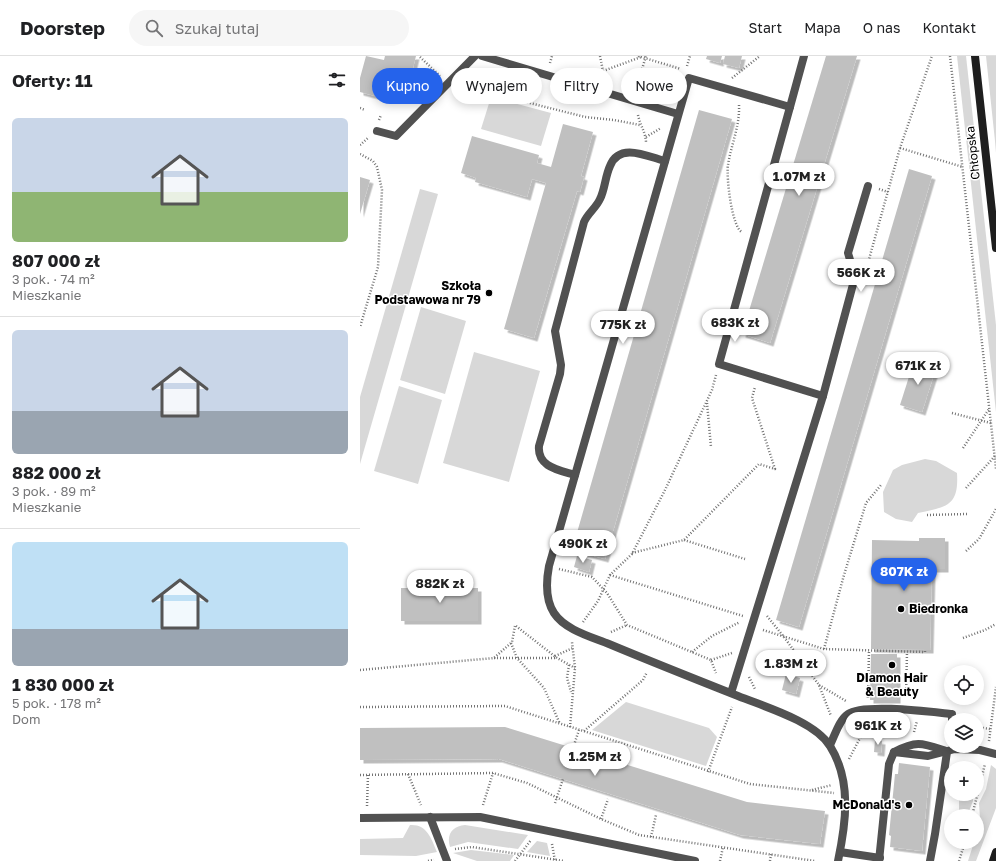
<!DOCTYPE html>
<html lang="pl">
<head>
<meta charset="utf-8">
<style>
  body { margin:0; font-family:"Golos Text",sans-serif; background:#f6f6f6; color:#202124; height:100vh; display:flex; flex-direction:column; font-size:15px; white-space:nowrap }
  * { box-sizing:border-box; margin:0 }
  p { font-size:13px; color:#757577 }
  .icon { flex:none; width:22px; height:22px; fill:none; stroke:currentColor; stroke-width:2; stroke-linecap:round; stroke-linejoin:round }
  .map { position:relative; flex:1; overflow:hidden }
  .side { display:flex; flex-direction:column; background:#fff; width:360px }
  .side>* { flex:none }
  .banner { position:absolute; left:12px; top:12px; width:380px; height:36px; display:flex; gap:8px }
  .buttons { position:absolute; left:584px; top:609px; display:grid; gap:8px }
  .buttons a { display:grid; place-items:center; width:40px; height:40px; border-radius:50%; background:#fff; box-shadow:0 2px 10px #0003; font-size:20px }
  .price { position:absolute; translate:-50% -34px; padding:0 9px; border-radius:14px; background:#fff; color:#222; font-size:13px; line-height:26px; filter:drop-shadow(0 1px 2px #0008) }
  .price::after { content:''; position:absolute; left:50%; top:24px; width:12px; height:9px; margin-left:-6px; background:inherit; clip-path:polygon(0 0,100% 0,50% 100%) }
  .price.selected { background:#2563eb; color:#fff }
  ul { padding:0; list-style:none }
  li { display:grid; align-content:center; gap:8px; height:212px; padding:0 12px }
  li+li { border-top:1px solid #e0e0e0 }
  li span { display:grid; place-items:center; height:124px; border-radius:6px; color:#555 }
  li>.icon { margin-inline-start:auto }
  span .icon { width:72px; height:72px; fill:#fffc; stroke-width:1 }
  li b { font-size:17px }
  h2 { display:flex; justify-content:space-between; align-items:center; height:48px; padding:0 12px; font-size:17px }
  .pill { padding:0 14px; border-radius:18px; background:#fff; box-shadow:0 2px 10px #0003; font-size:14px; line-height:36px }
  .pill.selected { background:#2563eb; color:#fff }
  header { display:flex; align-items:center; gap:24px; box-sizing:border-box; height:56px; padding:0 20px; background:#fff; border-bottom:1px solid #e0e0e0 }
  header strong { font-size:19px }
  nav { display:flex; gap:22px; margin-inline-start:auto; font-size:14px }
  .search { width:280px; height:36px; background:#f6f6f6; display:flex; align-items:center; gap:10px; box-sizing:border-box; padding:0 14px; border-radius:22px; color:#757577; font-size:15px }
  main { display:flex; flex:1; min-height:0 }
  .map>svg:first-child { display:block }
</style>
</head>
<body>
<header>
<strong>Doorstep</strong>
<div class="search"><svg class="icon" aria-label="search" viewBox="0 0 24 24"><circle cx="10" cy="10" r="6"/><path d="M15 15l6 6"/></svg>Szukaj tutaj</div>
<nav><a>Start</a><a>Mapa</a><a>O nas</a><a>Kontakt</a></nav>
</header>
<main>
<section class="side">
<h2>Oferty: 11<svg class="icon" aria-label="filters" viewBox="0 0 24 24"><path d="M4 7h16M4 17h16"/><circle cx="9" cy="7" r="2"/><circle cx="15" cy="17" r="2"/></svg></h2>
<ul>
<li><span style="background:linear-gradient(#c9d6e8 60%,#8fb573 0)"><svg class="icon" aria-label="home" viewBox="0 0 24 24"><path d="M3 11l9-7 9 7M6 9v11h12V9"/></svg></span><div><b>807 000 zł</b><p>3 pok. · 74 m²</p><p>Mieszkanie</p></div></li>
<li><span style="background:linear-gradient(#c9d6e8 65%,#9aa5b1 0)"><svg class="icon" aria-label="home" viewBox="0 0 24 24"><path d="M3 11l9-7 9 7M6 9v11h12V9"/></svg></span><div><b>882 000 zł</b><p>3 pok. · 89 m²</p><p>Mieszkanie</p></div></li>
<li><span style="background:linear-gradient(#bfe0f5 70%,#9aa5b1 0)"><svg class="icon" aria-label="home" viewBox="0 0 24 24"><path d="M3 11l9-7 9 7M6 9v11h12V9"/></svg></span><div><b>1 830 000 zł</b><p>5 pok. · 178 m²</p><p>Dom</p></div></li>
</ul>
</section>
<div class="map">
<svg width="636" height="805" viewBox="0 0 636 805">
  <defs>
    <filter id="shadow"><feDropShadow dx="3.5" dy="3.5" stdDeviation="0" flood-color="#0004"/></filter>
  </defs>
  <rect width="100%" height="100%" fill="#fff"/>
  <g fill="#d8d8d8">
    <polygon points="597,0 606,0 636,269 636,356"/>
    <polygon points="626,0 636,0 636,97 635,85"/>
    <polygon points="131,41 191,57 181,90 121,73"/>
    <polygon points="60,133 78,138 0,408 0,341"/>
    <polygon points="61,251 106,265 85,338 40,324"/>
    <polygon points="114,296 180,315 149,426 83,407"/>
    <polygon points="39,330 82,344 58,428 14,415"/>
    <path d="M565,403L576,405L597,417C599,450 587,451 558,457L552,466L536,463L524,456L523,436L533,414L542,409Z"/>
    <polygon points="266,646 349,672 357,681 346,710 232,674"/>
    <polygon points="631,709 636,713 636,752 616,805 608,805 614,786 617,786 620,763 619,747 626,733"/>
    <polygon points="599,738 613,738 613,745 607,760 597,760 595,757 599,755"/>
    <path d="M50,769C67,768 71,782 77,796L56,800L0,799V783L43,782Z"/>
    <path d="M105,769L168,779L158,793L108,786L90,791C86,778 93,770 105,769Z"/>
    <polygon points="177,785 187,787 190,800 167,796"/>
    <polygon points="111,794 154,799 150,805 117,805 93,797"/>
  </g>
  <g fill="#c0c0c0" filter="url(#shadow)">
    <polygon points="6,0 24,4 25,0 56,0 46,39 25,33 23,42 0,36 0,22"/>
    <polygon points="347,0 362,0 360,7 346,3"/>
    <polygon points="365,0 382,0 379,12 363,8"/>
    <polygon points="466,0 497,0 410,287 382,278"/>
    <polygon points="133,16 145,19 142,28 131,24"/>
    <polygon points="339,54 372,63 245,503 212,494"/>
    <polygon points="203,68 233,76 221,120 224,121 220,136 217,135 174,282 144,273 186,127 172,123 167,141 115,126 116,122 101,117 112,80 179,99 177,107 191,111"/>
    <polygon points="549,113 572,120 439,571 416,564"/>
    <polygon points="0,121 10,124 0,158"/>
    <polygon points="554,305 576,312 562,356 540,349"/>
    <polygon points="559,482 585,482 585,513 572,513 570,594 511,593 512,484 559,485"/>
    <polygon points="217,500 232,504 229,516 214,511"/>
    <rect x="41" y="532" width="77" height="33"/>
    <polygon points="511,598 537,598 537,644 510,644"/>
    <polygon points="426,618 440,622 436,638 422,634"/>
    <polygon points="145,671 387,746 465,755 460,788 380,779 139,703 0,704 0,672"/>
    <polygon points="515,684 522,685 521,697 514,696"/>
    <polygon points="539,707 570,711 562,795 530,791 531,780 529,779 535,718 538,718"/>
  </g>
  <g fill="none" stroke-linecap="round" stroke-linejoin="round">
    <g stroke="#737373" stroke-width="2.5" stroke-dasharray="1 2" stroke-linecap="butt">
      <polyline points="240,0 243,15 241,23"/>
      <polyline points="278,0 321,13"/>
      <polyline points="590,0 636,413"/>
      <polyline points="60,1 80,20"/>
      <polyline points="190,7 192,0"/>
      <polyline points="327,10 330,0"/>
      <polyline points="243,15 281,1"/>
      <polyline points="113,19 117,20 119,34"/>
      <polyline points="372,22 400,0"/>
      <polyline points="103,30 225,61 254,64 280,69"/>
      <polyline points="276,33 286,0"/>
      <path d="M379,49C380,70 371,89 368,109C366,121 372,172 382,176"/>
      <polyline points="0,52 5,54"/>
      <path d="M278,59C280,69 286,77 286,87"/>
      <polyline points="19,64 21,59"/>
      <polyline points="286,81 301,72"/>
      <polyline points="0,89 9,81"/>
      <polyline points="540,92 603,111"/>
      <polyline points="0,98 13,105 17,111 22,134 18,211 0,271"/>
      <polyline points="519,133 528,136"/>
      <polyline points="506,214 540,92 572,0"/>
      <polyline points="347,347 351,391"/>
      <polyline points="592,357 631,367"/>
      <polyline points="603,392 629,353"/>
      <polyline points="606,432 635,400"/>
      <polyline points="567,459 607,458"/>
      <polyline points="324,484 385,503"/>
      <polyline points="606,495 619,483 636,453"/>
      <polyline points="272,497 324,484 399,408 415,413 392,342 395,331"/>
      <polyline points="199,513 232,521 247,537 267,569 351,604 356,617"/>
      <polyline points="250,519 383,560"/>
      <polyline points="407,560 424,581 459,629 471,660"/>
      <polyline points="223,566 238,545 250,519 272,498 305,434 352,334 356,319"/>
      <polyline points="156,570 197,602 215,612"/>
      <polyline points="403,574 464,593 565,596 565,594"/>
      <polyline points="251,576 267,569"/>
      <polyline points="603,582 625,574 636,568"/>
      <polyline points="151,587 157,602 184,632 200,668"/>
      <polyline points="464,593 484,519 506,447 521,429"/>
      <polyline points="332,596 352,580 380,566"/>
      <polyline points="195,600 213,592"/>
      <polyline points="134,602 196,602"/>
      <polyline points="351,604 372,597"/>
      <polyline points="209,609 207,622 211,636"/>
      <polyline points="0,614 134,602 152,586 155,570"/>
      <polyline points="389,621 395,633"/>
      <polyline points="459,629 486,645"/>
      <polyline points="546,641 547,596"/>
      <polyline points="508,642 509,594"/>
      <polyline points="0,651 145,650 390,728 474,737"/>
      <polyline points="210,671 215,612 212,586"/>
      <polyline points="617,671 630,673"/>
      <polyline points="224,675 283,624 287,616"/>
      <polyline points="554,676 557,665"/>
      <polyline points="629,685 636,631"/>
      <polyline points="213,692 219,674"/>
      <polyline points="489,703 509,665"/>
      <polyline points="348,716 372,651"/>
      <polyline points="48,718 61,749"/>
      <polyline points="0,719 133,717 167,727 241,763 279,779 455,805"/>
      <polyline points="452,734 472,729"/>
      <polyline points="195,747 203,723"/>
      <polyline points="123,749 133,717"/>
      <polyline points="7,750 8,719"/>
      <polyline points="612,760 625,708"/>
      <polyline points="241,763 248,743"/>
      <polyline points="291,781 296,759"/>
      <polyline points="192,788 195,805"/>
      <polyline points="95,793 112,791 204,805"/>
      <polyline points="68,805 74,804"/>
      <polyline points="155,805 171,784"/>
      <polyline points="360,805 363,791"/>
      <polyline points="410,805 411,798"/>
      <polyline points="599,805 605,786"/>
    </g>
    <g stroke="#515151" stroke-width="8">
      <path d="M215,419C199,414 177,411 179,390L200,318L201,309L195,275L224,166C228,157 236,152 240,143C245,133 245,121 250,110C259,86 287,100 305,105"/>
      <path d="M470,689C475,679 479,664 488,658C503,647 572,656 592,658V664"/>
      <path d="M534,696C557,684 562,687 586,695"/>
      <polyline points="70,761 87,805"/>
      <polyline points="0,762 120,761 335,805"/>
      <polyline points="480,796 520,802"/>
      <polyline points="519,805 529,708 534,696 568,700 595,693 620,694 636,698"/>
      <polyline points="570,805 575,778 587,696"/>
    </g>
    <g stroke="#515151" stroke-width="8">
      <polyline points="122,0 318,58"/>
      <polyline points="430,51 444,0"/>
      <polyline points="17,75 36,80 115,0"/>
      <polyline points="463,340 495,221 488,197 508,130"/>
      <path d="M371,637L463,340L359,308L430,51L329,22L189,510C186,526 185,543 194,557C205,574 232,581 249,588C292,606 335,623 378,640C405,651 454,665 470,690C492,725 486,767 478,805"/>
    </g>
    <g stroke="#1e1e1e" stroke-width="8">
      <polyline points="615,0 636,192"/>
      <polyline points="633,805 636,796"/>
    </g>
  </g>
  <g fill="#000" stroke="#fff" stroke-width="1.5">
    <circle cx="129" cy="237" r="4"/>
    <circle cx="541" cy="553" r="4"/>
    <circle cx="532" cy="609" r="4"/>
    <circle cx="549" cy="749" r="4"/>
  </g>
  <g text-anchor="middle" stroke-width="3" stroke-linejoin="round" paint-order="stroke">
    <g font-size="12" fill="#000" stroke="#fff">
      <text transform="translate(613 97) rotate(-96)" y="4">Chłopska</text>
    </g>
    <g font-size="12" font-weight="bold" fill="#000" stroke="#fff" text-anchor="end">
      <text x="121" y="234">Szkoła<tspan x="121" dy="14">Podstawowa nr 79</tspan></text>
      <text x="549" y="557" text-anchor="start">Biedronka</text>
      <text x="532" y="626" text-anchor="middle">DIamon Hair<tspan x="532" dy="14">&amp; Beauty</tspan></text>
      <text x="541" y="753">McDonald's</text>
    </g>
  </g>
</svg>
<div class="buttons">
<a><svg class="icon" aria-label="locate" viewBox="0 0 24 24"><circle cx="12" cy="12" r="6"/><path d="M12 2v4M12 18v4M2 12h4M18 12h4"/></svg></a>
<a><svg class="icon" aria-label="layers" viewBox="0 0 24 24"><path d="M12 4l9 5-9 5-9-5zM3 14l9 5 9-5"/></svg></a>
<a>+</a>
<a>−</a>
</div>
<b class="price" style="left:439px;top:141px">1.07M zł</b>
<b class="price" style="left:501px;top:237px">566K zł</b>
<b class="price" style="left:375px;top:287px">683K zł</b>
<b class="price" style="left:263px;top:289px">775K zł</b>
<b class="price" style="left:558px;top:330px">671K zł</b>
<b class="price" style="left:223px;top:508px">490K zł</b>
<b class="price selected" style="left:544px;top:536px">807K zł</b>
<b class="price" style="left:80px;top:548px">882K zł</b>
<b class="price" style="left:431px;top:628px">1.83M zł</b>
<b class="price" style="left:518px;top:690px">961K zł</b>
<b class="price" style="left:235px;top:721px">1.25M zł</b>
<div class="banner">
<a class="pill selected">Kupno</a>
<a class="pill">Wynajem</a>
<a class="pill">Filtry</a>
<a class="pill">Nowe</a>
</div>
</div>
</main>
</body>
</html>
